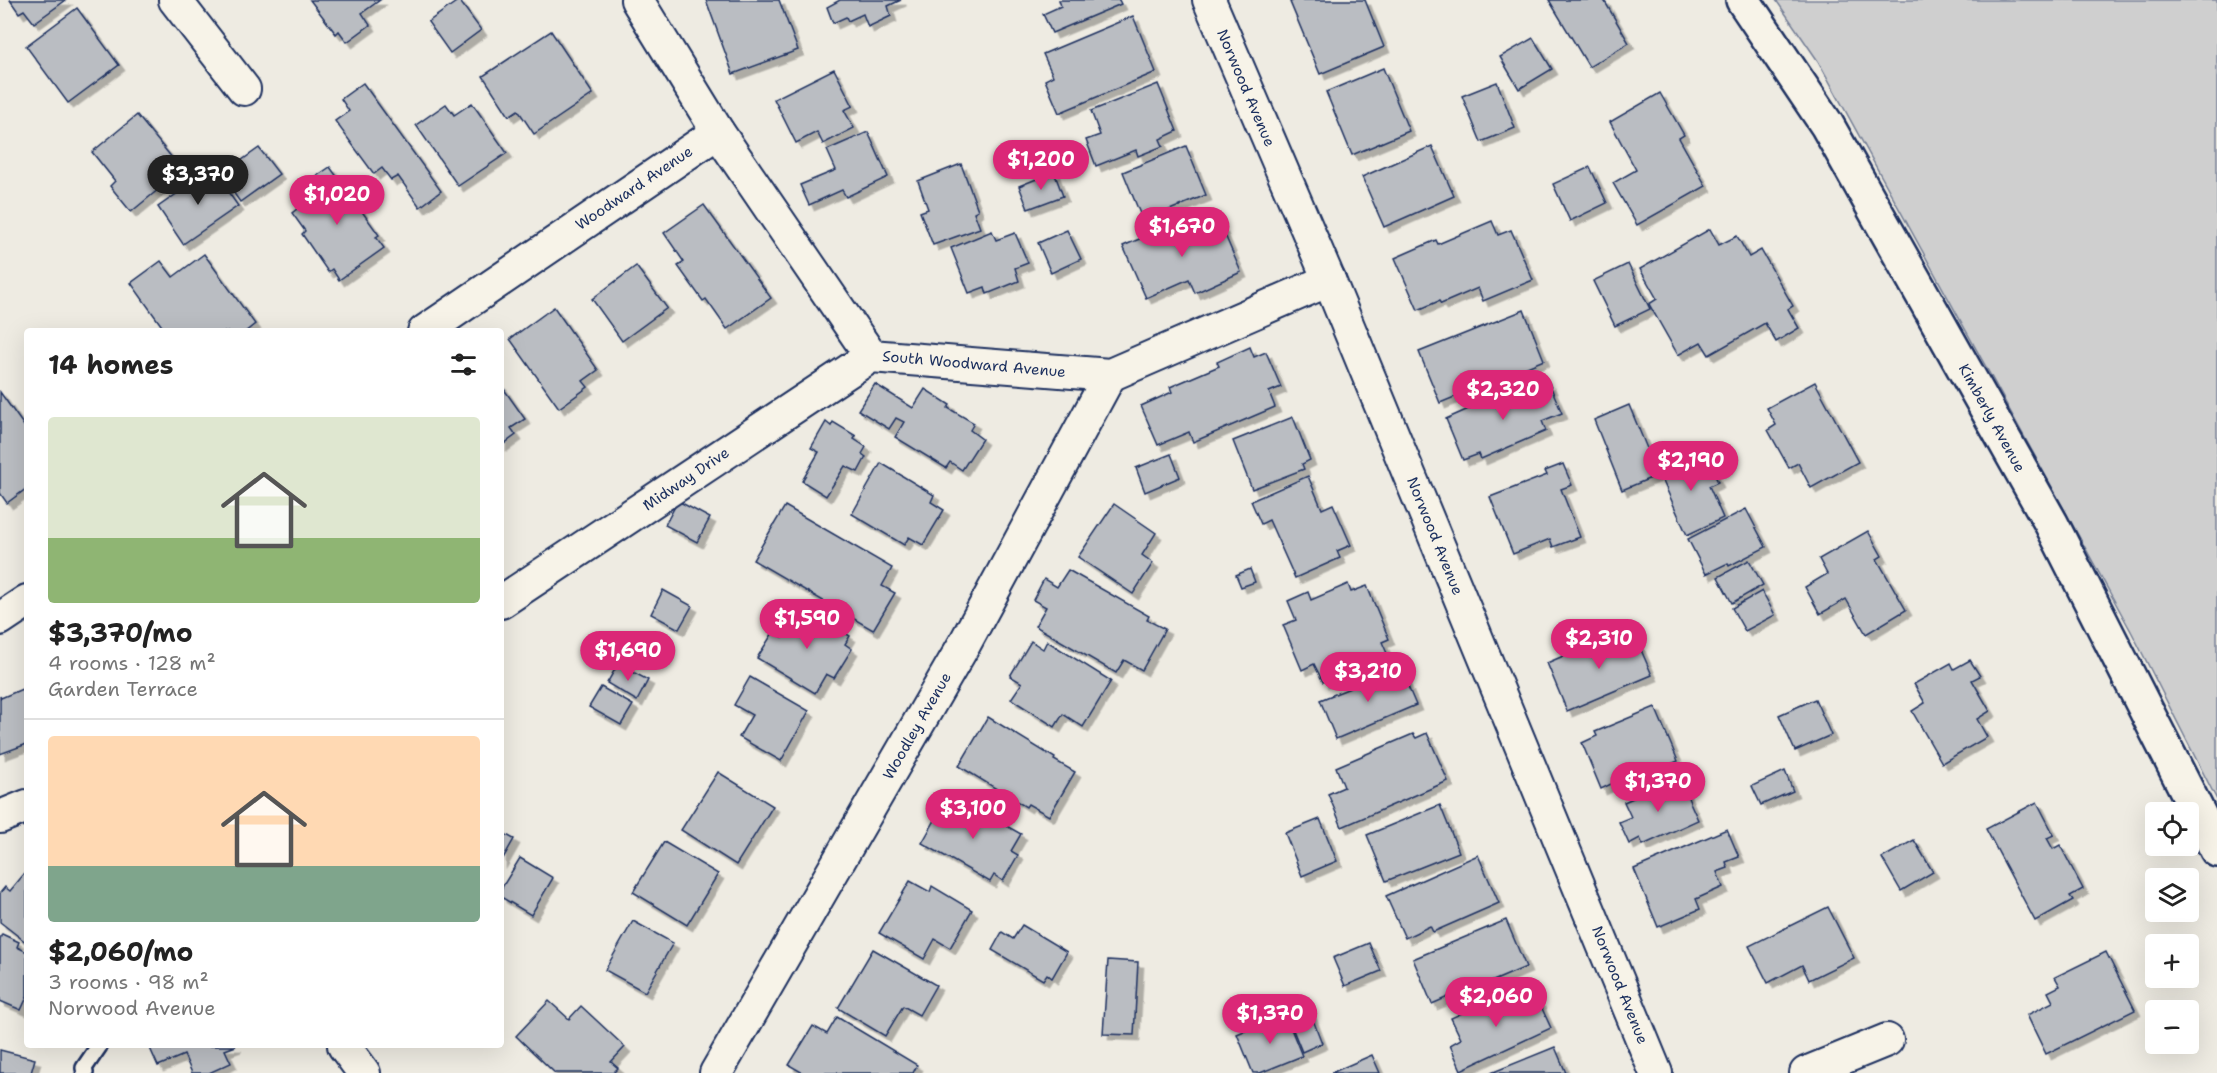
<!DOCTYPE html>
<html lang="en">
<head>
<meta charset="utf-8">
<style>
  body { margin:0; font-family:"Shantell Sans",sans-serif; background:#f6f6f6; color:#222; height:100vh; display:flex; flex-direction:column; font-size:22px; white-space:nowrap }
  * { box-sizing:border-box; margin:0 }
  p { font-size:20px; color:#767676 }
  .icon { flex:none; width:33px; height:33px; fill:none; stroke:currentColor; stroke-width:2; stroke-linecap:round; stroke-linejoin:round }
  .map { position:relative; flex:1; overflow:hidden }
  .side { position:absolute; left:24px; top:328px; width:480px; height:720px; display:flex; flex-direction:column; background:#fff; border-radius:6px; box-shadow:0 6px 24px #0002 }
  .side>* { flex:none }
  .fabs { position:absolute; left:2145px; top:802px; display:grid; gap:12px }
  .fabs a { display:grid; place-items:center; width:54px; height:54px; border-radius:6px; background:#fff; box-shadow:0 6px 24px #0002; font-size:30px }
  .price { position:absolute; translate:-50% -51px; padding:0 14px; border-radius:21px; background:#db2777; color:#fff; font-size:20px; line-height:39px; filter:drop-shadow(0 2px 3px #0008) }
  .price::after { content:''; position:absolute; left:50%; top:36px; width:18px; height:14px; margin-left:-9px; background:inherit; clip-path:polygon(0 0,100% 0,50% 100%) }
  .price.current { background:#222; color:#fff }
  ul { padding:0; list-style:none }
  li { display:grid; align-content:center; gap:12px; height:318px; padding:0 24px }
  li+li { border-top:2px solid #e0e0e0 }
  li span { display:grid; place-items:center; height:186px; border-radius:6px; color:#555 }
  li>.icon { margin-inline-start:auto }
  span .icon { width:108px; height:108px; fill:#fffc; stroke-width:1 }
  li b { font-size:26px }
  h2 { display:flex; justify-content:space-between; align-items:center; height:72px; padding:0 24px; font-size:26px }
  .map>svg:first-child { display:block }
</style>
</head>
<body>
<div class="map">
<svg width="2217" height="1073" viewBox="0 0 2217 1073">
  <defs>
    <filter id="shadow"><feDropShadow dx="5.5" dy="5.5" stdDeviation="0" flood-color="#0004"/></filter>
  </defs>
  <rect width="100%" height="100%" fill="#eeebe2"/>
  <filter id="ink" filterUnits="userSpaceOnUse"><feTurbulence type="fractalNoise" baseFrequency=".0167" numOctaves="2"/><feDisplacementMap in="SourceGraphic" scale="12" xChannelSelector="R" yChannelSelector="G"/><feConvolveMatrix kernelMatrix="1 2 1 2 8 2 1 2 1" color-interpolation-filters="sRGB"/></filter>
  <g filter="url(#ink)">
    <polygon fill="#cfcfcf" stroke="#757f96" stroke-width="1.5" points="1776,0 2217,0 2217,800 2132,633 1818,61"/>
    <g fill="#babdc2" stroke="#1b2f5e" stroke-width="1.5" filter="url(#shadow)">
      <polygon points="10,0 66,0 34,23 24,10 19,13"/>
      <polygon points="310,0 380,0 362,13 370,25 347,42 339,31 336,34"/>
      <polygon points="459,0 481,30 450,53 428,22"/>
      <polygon points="706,0 779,0 798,50 733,74"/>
      <polygon points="840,0 901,0 888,6 891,16 868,27 863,14 848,21 846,17 833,23 827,7"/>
      <polygon points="1059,0 1119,0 1121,4 1052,33 1043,14 1061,6"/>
      <polygon points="1294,0 1365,0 1384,47 1320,74 1290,2"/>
      <polygon points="1549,0 1604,0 1629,43 1589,67"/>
      <polygon points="77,8 119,65 68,103 26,46"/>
      <polygon points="1133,16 1156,72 1059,113 1045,80 1053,76 1043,54"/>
      <polygon points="551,31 593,94 534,134 518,110 509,116 483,76"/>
      <polygon points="1533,38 1552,69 1519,89 1500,57"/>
      <polygon points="1383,68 1409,131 1352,155 1326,92"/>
      <polygon points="834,69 853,106 844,110 854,128 823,144 817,132 796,143 774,99"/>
      <polygon points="1497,82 1515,128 1481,142 1462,96"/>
      <polygon points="363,83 441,191 420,207 398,176 391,180 382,168 374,174 335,121 349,111 341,99"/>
      <polygon points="1158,84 1177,131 1160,139 1163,146 1138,156 1136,150 1096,166 1086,140 1100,135 1091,111"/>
      <polygon points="1660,93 1684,135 1679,138 1706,186 1637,225 1613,183 1636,170 1610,122"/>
      <polygon points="472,103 507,153 458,186 416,125 446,104 454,115"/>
      <polygon points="137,115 182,170 131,212 110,186 115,181 92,152"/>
      <polygon points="868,132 888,177 846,197 842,190 809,205 800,185 836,170 827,150"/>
      <polygon points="1186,146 1206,195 1143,221 1123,172"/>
      <polygon points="1432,146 1454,196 1384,227 1362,177"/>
      <polygon points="259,148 279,174 240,202 221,175"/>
      <polygon points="961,164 978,210 974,212 980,228 933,245 920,212 928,209 918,181"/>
      <polygon points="330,167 379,235 376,237 384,248 339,280 332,269 328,272 302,234 305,231 292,213 308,200 314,209 320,205 305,184"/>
      <polygon points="1590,167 1607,203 1570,221 1553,184"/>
      <polygon points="212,169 238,206 183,244 158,207"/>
      <polygon points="1054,172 1063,196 1028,209 1019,186"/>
      <polygon points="704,205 771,298 727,329 706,299 703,301 678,266 684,262 664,233"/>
      <polygon points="1198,214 1207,235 1222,228 1241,272 1195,293 1189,279 1146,298 1123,246"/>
      <polygon points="1492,221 1498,235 1511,230 1533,280 1483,301 1478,288 1441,304 1439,301 1418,310 1395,258 1436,240 1438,244"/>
      <polygon points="1710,229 1719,245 1737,236 1749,257 1761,250 1793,306 1788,309 1799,328 1776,342 1765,323 1709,355 1701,342 1678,355 1649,304 1657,299 1640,269"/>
      <polygon points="1067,230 1081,259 1051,273 1038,243"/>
      <polygon points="992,231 996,240 1015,233 1028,263 1015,268 1019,281 987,294 985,287 969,293 951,248"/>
      <polygon points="204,254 255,324 245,332 166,332 131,283 161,261 173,277"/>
      <polygon points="1628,264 1650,309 1615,326 1593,281"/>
      <polygon points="636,266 667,308 622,341 592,299"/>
      <polygon points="554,307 598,370 583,381 588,387 559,408 510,339"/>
      <polygon points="1524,310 1544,360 1440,403 1419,352"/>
      <polygon points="1250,347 1254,357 1266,352 1281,387 1269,392 1275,407 1193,442 1189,432 1158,445 1141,406 1172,392 1170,387 1219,366 1217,362"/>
      <polygon points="1815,382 1858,462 1811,488 1798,463 1789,468 1768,430 1776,425 1767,408"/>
      <polygon points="1527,383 1530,391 1549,383 1562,413 1542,421 1546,431 1481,459 1479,454 1463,460 1446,419"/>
      <polygon points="875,384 913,408 925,389 950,405 948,408 974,423 970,430 982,439 962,470 950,462 946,468 895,437 904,422 896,418 889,429 858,410"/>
      <polygon points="501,385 525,419 511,428 516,435 501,446"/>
      <polygon points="0,392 27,430 27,488 7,503 0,493"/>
      <polygon points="1629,405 1658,475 1622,490 1594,420"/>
      <polygon points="1293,417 1310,460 1302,464 1304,469 1252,489 1233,441"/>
      <polygon points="826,422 831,426 833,422 856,436 854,439 866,447 862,454 866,457 858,472 845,466 826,496 802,481 819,452 811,448"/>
      <polygon points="1696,451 1703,466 1709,463 1718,482 1709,486 1723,518 1687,535 1657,468"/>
      <polygon points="1171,454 1180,477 1145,492 1136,468"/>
      <polygon points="881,463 934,495 931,502 944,510 923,545 909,537 904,545 852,514"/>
      <polygon points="1563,464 1572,485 1561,489 1580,537 1553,547 1550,539 1513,554 1490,497 1547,475 1545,471"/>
      <polygon points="1308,476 1322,509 1333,504 1351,545 1337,551 1340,558 1295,578 1269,520 1261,524 1251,501"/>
      <polygon points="678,501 710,518 697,542 665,525"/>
      <polygon points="1114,504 1156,533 1142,555 1153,563 1133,594 1078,557"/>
      <polygon points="785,506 892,568 882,586 895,593 873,630 753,560"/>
      <polygon points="1746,509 1766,547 1729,566 1728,563 1706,574 1688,539"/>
      <polygon points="1868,531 1882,556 1877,559 1906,610 1866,634 1846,599 1820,614 1805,587 1827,574 1819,559"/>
      <polygon points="1749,560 1763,585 1732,603 1718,577"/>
      <polygon points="1250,569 1255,582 1241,587 1236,575"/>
      <polygon points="1068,570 1149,616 1147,620 1165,629 1142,670 1124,660 1116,673 1035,626 1046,607 1033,600 1044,579 1057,587"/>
      <polygon points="1348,584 1351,592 1367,586 1389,639 1382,642 1390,660 1353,676 1351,671 1323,682 1314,664 1302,670 1283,625 1296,620 1288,601 1308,592 1311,600"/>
      <polygon points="663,590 692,606 679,629 651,614"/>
      <polygon points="1762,591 1775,615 1745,631 1732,608"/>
      <polygon points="802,606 850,636 845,644 852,649 834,678 826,674 815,693 757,658 774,631 783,637"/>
      <polygon points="1617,633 1620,640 1634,634 1652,675 1567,711 1547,663"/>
      <polygon points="1031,641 1043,649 1047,641 1111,681 1083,727 1063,714 1055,727 1011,699 1022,683 1010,676"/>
      <polygon points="1970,660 1980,676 1972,680 1990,711 1977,719 1987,737 1942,763 1912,711 1925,703 1914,684 1951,663 1954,669"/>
      <polygon points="618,664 648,680 637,701 607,683"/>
      <polygon points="1400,668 1416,705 1336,739 1320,700"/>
      <polygon points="750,677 809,711 781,761 739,737 752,715 734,705"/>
      <polygon points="601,687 633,705 621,725 589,707"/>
      <polygon points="22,689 27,701 27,744 0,754 0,696 1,698"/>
      <polygon points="1815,699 1831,735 1795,751 1779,715"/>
      <polygon points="1655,707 1678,761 1616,787 1615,782 1601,789 1582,743 1597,736 1595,732"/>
      <polygon points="988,717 1055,758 1054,760 1075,772 1049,816 1028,804 1026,807 959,766"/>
      <polygon points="1427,733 1448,781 1342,827 1328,794 1344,787 1336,767 1413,734 1416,738"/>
      <polygon points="1785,771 1793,791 1761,805 1752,786"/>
      <polygon points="718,772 773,806 736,865 681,830"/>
      <polygon points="1679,778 1698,820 1643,845 1640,838 1629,844 1619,822 1631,817 1624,802"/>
      <polygon points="950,794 1021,834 1011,851 1018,855 1003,881 994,875 990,882 922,843"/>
      <polygon points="2037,802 2054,835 2047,838 2053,849 2060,845 2083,889 2070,896 2073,900 2035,921 1986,829"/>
      <polygon points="1440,805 1459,852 1386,881 1367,835"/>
      <polygon points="1320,819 1337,861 1302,876 1285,833"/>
      <polygon points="1727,829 1739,857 1726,862 1728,868 1717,872 1723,887 1696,899 1700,909 1658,927 1634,869"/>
      <polygon points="501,832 514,839 501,862"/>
      <polygon points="1914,840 1933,872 1901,891 1882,858"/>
      <polygon points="664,842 718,874 687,925 633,892"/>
      <polygon points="1478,855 1499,903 1433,932 1430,926 1405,938 1386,896"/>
      <polygon points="520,858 553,878 531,915 501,897 501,889"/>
      <polygon points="24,874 27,877 27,943 0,922 0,893 5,887 10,891"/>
      <polygon points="910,881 930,892 932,886 972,910 950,948 935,939 924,959 879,933"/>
      <polygon points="1828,907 1854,958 1809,980 1802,965 1768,983 1749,946"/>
      <polygon points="1506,920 1526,967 1458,996 1457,993 1432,1004 1413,959"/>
      <polygon points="633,921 673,943 645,992 605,970"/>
      <polygon points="1022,925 1067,952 1052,978 1047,974 1043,980 992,950 1002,932 1013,939"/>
      <polygon points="2,934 19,942 17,947 27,952 27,997 21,1010 0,1001 0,939"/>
      <polygon points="1369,943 1381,971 1345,986 1333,958"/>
      <polygon points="873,949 936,985 919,1015 903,1006 885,1036 838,1008"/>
      <polygon points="2106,952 2135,1010 2046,1054 2027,1015 2053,1002 2048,992 2060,986 2055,977"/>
      <polygon points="1108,960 1138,962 1134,1035 1103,1034"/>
      <polygon points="1518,988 1527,1007 1539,1002 1551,1028 1461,1070 1450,1045 1461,1039 1451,1018"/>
      <polygon points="549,1001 569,1019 581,1006 625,1047 611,1062 618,1068 613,1073 555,1073 516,1036"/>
      <polygon points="1308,1007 1322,1043 1302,1052 1287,1015"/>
      <polygon points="1285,1014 1302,1056 1260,1073 1253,1073 1237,1034"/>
      <polygon points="837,1017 917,1065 913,1073 803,1073 789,1065 813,1026 827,1034"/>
      <polygon points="149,1046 236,1046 225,1050 231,1063 209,1073 192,1073 184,1055 158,1066"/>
      <polygon points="1555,1047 1566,1073 1491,1073"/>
      <polygon points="0,1050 35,1059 31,1073 0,1073"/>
      <polygon points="1372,1055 1380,1073 1331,1073"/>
    </g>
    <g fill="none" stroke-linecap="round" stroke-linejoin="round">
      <defs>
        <polyline id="service" points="85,1073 84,1068 99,1046"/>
        <g id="minor">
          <polyline points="175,0 244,89"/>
          <polyline points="637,0 718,132 871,356 1110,375 1329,280"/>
          <polyline points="1209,0 1329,280 1656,1073"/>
          <polyline points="424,332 718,132"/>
          <polyline points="501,602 871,356"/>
          <polyline points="0,619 27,601"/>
          <polyline points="0,817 27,806"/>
          <polyline points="344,1046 364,1073"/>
          <polyline points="716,1073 965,643 1110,375"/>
          <polyline points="1806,1073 1887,1040"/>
        </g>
        <polyline id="tertiary" points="1743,0 1827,125 2051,523 2217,850"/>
      </defs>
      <use href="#service" stroke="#1b2f5e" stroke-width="20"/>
      <use href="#minor" stroke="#1b2f5e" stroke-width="36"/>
      <use href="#tertiary" stroke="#1b2f5e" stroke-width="38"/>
      <use href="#service" stroke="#f7f3e8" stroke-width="15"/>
      <use href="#minor" stroke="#f7f3e8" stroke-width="32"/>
      <use href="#tertiary" stroke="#f7f3e8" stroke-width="33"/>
    </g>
  </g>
  <g text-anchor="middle" stroke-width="4.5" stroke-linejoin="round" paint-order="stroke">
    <g font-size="15" fill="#1b2f5e" stroke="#f7f3e8">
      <text transform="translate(1246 88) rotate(67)" y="5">Norwood Avenue</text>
      <text transform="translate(634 188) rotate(-34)" y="5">Woodward Avenue</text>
      <text transform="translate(974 364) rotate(5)" y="5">South Woodward Avenue</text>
      <text transform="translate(1992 418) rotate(61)" y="5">Kimberly Avenue</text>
      <text transform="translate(686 479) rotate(-34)" y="5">Midway Drive</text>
      <text transform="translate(1435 536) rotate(68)" y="5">Norwood Avenue</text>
      <text transform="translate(917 726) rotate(-60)" y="5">Woodley Avenue</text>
      <text transform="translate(1620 985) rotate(68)" y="5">Norwood Avenue</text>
    </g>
  </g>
</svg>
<div class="fabs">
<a><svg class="icon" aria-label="locate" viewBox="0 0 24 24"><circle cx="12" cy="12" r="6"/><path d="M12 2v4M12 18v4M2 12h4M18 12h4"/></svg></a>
<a><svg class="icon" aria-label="layers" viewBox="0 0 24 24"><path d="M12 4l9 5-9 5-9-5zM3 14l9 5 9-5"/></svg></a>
<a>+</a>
<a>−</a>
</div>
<b class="price" style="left:1041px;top:191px">$1,200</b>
<b class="price current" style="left:198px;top:206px">$3,370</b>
<b class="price" style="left:337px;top:226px">$1,020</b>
<b class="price" style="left:1182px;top:258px">$1,670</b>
<b class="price" style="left:1503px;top:421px">$2,320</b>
<b class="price" style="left:1691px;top:492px">$2,190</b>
<b class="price" style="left:807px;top:650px">$1,590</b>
<b class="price" style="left:1599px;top:670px">$2,310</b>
<b class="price" style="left:628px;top:682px">$1,690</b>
<b class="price" style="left:1368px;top:703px">$3,210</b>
<b class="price" style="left:1658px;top:813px">$1,370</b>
<b class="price" style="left:973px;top:840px">$3,100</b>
<b class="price" style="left:1496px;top:1028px">$2,060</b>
<b class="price" style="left:1270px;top:1045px">$1,370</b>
<section class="side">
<h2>14 homes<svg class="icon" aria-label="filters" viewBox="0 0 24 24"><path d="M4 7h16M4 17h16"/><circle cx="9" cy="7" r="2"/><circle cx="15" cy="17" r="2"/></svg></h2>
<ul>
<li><span style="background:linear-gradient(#dfe7d0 65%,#8fb573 0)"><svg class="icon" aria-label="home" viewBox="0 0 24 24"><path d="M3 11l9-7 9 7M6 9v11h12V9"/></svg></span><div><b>$3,370/mo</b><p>4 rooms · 128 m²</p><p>Garden Terrace</p></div></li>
<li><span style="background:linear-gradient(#ffd9b3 70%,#7fa58c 0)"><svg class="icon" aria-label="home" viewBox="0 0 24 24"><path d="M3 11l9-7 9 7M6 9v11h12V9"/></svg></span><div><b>$2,060/mo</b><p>3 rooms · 98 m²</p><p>Norwood Avenue</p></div></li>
</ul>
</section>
</div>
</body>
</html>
